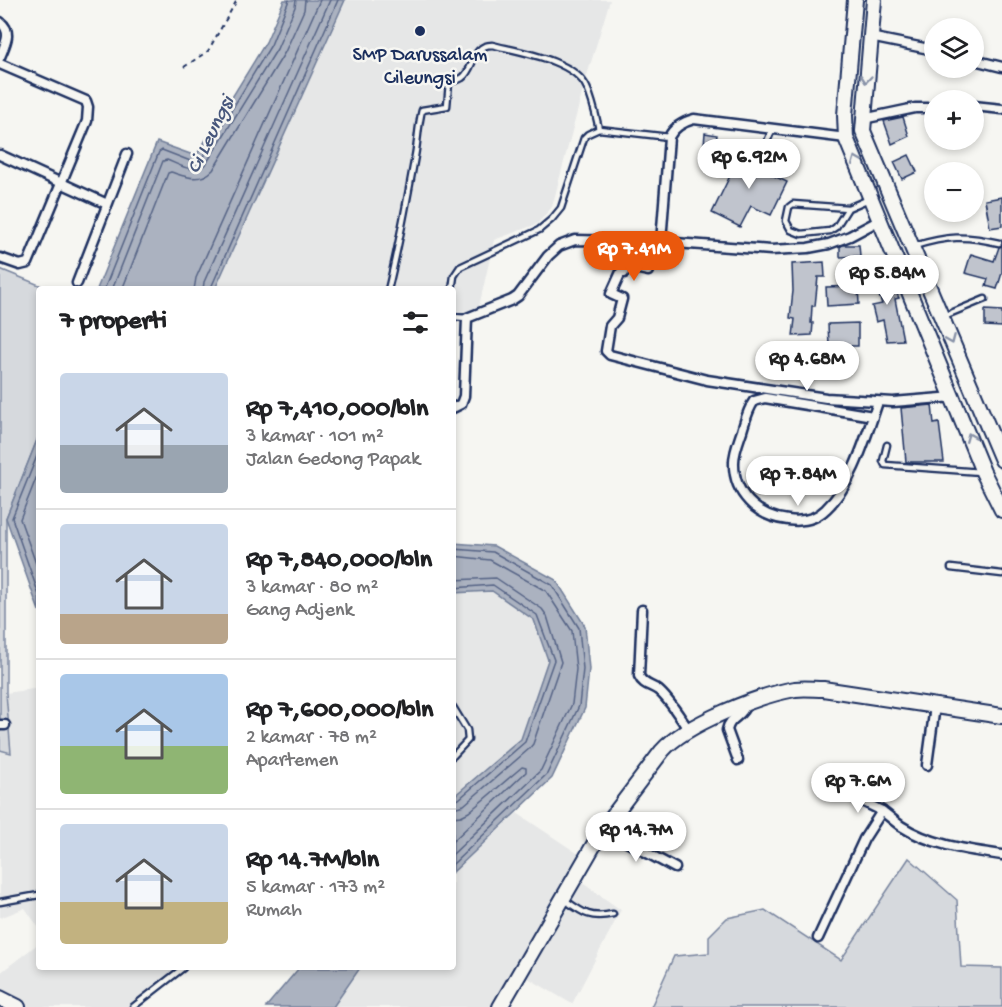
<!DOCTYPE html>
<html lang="id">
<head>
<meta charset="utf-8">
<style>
  body { margin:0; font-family:"Gochi Hand",sans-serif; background:#f6f6f6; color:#202124; height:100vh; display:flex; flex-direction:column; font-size:22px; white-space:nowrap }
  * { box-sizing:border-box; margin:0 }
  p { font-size:20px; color:#757577 }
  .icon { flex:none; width:33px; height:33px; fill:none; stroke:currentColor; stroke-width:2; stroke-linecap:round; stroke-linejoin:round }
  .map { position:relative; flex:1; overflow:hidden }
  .sheet { position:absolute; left:36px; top:286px; width:420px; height:684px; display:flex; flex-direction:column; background:#fff; border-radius:6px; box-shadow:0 3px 9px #0003 }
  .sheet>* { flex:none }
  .buttons { position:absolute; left:924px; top:18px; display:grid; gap:12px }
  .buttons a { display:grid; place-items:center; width:60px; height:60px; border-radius:50%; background:#fff; box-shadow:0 3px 9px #0003; font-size:30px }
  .price { position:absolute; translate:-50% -51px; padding:0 14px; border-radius:21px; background:#fff; color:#222; font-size:20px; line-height:39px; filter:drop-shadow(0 2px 3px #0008) }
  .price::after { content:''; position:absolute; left:50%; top:36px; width:18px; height:14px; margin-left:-9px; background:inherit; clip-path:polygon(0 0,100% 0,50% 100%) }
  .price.active { background:#ea580c; color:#fff }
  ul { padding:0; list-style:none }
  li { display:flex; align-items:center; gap:18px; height:150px; padding:0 24px }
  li+li { border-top:2px solid #e0e0e0 }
  li span { display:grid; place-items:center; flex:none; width:168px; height:120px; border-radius:6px; color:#555 }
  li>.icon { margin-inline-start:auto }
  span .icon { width:72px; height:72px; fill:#fffc; stroke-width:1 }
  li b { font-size:26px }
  h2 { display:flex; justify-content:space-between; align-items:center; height:72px; padding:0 24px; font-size:26px }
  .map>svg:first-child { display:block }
</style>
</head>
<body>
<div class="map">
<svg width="1002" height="1007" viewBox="0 0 1002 1007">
  <rect width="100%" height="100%" fill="#f6f6f2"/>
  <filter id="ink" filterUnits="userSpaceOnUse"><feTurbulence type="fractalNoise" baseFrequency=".0167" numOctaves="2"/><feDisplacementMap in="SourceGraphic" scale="12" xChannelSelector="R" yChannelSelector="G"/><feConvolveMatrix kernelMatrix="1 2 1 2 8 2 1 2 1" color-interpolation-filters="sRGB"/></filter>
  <g filter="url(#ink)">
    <g fill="#e6e7e7">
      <polygon points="345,0 610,0 585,82 552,207 537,224 494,240 478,311 453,312 453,290 215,290"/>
      <polygon points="492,591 534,620 548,660 521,739 453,797 453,593"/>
      <polygon points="39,688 39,928 25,908 0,918 0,750 11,752 6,693"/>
      <polygon points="517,813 592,863 581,882 621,910 572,1004 528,978 510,1007 332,1007 360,968 453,968 453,872"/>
      <polygon points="39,943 39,968 188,968 134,1007 10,1007 0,1001 0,973"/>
    </g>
    <g fill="#d6d9dd" stroke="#78849e" stroke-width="1.5">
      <polygon points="0,269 49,289 39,290 39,435 6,518 6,693 11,753 0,750"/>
      <polygon points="909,858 957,900 961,967 1002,968 1002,1007 651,1007 674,956 709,953 709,936 727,918 765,910 841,960"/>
    </g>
    <g fill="#abb2c0" stroke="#717e99" stroke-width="1.5">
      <polygon points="284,0 345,0 215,289 97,289 157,142 196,156 266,42"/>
      <polygon points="39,435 39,611 6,518"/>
      <polygon points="453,543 494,546 556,580 585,626 589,669 585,708 552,778 453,872 453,797 521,739 548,660 534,620 492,591 453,593"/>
      <polygon points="299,968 360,968 333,1007 266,1007"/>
    </g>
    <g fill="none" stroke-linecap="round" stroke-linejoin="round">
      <g stroke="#556385" stroke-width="1.5">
        <polyline points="104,290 159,152 162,150 193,162 201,160 271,45 289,0"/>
        <path d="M112,290L163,161L167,160C180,165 194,175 206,164L277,49L295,7L296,0"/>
        <path d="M122,290L168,173L171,172C187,177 200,183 213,170L285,52L304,10L305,0"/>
        <polyline points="194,290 196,278 320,0"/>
        <polyline points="203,290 204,282 330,0"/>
        <polyline points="210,290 338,0"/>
        <polyline points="39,451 12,518 39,595"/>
        <polyline points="39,471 20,519 39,572"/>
        <polyline points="453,549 493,552 552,585 579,628 583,669 579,706 547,774 453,864"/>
        <polyline points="453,556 490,560 546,591 572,631 576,669 572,704 541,770 453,854"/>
        <polyline points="453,580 496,578 542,609 547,616 561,662 533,744 529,749 464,805 453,808"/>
        <polyline points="453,588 493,585 537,615 554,660 525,742 459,799 453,801"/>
        <polyline points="453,817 461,816 469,812 522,767 526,768 526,772 453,841"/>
      </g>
    </g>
    <g fill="#c0c4cd" stroke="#1b2f5e" stroke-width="1.5">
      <polygon points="903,117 909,136 892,144 884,121"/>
      <polygon points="705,133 717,135 715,147 704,145"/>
      <polygon points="743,149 759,159 772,163 768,173 787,182 771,215 751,206 740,227 712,213"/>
      <polygon points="909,155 917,172 902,179 894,162"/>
      <polygon points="1002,197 1002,226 990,228 985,200"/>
      <polygon points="843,245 859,245 860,256 840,257 840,247"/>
      <polygon points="1002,246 1002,273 997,289 986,286 988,279 965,273 971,254 994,261 999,247"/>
      <polygon points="824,262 825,277 818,277 815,306 812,306 811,323 813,323 812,335 793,336 795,319 790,318 793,291 792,264"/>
      <polygon points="883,265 899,298 895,299 903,340 887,341 883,320 876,322 872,306 882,304 876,287 876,269"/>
      <polygon points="858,286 859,304 827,306 826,287"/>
      <polygon points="985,310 1002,311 1002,327 985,326"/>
      <polygon points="858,323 858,346 829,346 828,324"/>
      <polygon points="932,405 934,424 939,423 944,462 906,462 901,408"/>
    </g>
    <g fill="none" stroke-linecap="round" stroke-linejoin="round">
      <defs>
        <g id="service">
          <polyline points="761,155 773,128"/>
          <polyline points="848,208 836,227 830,231 801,234 791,230 786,221 789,207 793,204 848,208 869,199"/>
          <path d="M914,246C947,236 965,235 999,243"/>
          <path d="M388,290C399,245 407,201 415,156C418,140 418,126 422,110L447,106L449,83C453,80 457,81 462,78C475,69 471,45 492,45C520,52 575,60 587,88C593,101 596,116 599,129"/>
          <polyline points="452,290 454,276 460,267 539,230 552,219 561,208 584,138 588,134 599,129 669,137"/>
          <polyline points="944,316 985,299"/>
          <polyline points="453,317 467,318"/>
          <polyline points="887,445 883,461 885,465 981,472"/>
          <polyline points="951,568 1002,574"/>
          <polyline points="453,707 467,730 468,740 453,756"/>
          <path d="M565,900C583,913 590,919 613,914"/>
          <polyline points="0,902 39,895"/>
          <polyline points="133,1007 183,968"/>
        </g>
        <g id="minor">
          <path d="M0,22C13,32 5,44 0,57"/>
          <polyline points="870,37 934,50"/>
          <polyline points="974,60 1002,67"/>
          <polyline points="0,64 86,101 88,107 87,121 28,263 20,265 0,258"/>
          <polyline points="974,106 1002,109"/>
          <polyline points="863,119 915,108 934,108"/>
          <polyline points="0,155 107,204"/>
          <polyline points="654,242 648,271 625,266 624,273 621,272 611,294 622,299 617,318 610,326 606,351 610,355 707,380 826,398 893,402 954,397"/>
          <path d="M661,242L669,137C674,127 683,122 694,119L846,138"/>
          <polyline points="77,283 127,154"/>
          <polyline points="453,408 461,404 464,396 467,318 512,300 518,296 548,256 559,246 575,240 661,242 771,250 808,248 829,244 850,236 880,220"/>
          <path d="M873,416L765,398L754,401C748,409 745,421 742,431C739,440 734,452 734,462C733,493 757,517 788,520C802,522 815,520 826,509C853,484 866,436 878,402"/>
          <path d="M642,610L639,676C643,685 651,685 658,690C670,700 679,716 688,729"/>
          <polyline points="0,725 5,725"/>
          <path d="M738,760L727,730C730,716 742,718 746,704"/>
          <polyline points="927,765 935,706"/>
          <polyline points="846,793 882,811"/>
          <polyline points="603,829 675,868"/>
          <path d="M818,938L864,839L882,811C889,816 895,822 901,826C930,845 969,850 1002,855"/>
        </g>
        <g id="primary">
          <polyline points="0,998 18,1007"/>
          <path d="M500,1007L603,829L662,751C685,724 760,695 795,689C804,688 814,689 823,689L1002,716"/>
        </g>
        <g id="trunk">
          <polyline points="855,0 845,115 846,138 983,472 1002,510"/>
          <polyline points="874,0 863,131 1002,460"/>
        </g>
      </defs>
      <use href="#service" stroke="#1b2f5e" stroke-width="9"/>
      <use href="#minor" stroke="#1b2f5e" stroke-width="13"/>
      <use href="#primary" stroke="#1b2f5e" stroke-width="18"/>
      <use href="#trunk" stroke="#1b2f5e" stroke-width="18"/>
      <polyline stroke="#1b2f5e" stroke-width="2" stroke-dasharray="4.5 4.5" stroke-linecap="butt" points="184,67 208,51 237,0"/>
      <use href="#service" stroke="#f6f6f2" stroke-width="4.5"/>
      <use href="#minor" stroke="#f6f6f2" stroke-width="8"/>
      <use href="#primary" stroke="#f6f6f2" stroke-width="14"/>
      <use href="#trunk" stroke="#f6f6f2" stroke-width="14"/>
    </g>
    <defs><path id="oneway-chevron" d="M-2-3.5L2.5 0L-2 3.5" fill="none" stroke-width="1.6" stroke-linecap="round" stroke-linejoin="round" transform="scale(1.5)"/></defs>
    <g stroke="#8892a8">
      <use href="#oneway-chevron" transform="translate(866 79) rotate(95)"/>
      <use href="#oneway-chevron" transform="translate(856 160) rotate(-112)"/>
      <use href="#oneway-chevron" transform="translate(951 340) rotate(67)"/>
      <use href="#oneway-chevron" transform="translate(970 437) rotate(-112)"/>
    </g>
  </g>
  <circle fill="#1b2f5e" stroke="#f6f6f2" stroke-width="2" cx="420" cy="31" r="6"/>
  <g text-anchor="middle" stroke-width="5" stroke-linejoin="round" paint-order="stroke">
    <g font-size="20" fill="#1b2f5e" stroke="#f6f6f2">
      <text x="420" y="60">SMP Darussalam<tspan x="420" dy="23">Cileungsi</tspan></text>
    </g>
    <g font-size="21" font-style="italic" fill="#46567b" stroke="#f6f6f2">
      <text transform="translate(209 134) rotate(-64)" y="7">Ci Leungsi</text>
    </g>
  </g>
</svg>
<div class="buttons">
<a><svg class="icon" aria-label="layers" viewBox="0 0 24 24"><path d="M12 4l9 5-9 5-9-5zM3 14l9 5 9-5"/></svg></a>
<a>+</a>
<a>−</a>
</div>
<b class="price" style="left:749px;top:190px">Rp 6.92M</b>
<b class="price active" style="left:634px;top:282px">Rp 7.41M</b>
<b class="price" style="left:887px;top:306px">Rp 5.84M</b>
<b class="price" style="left:807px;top:392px">Rp 4.68M</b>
<b class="price" style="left:798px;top:507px">Rp 7.84M</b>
<b class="price" style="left:858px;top:814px">Rp 7.6M</b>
<b class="price" style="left:636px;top:863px">Rp 14.7M</b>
<section class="sheet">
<h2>7 properti<svg class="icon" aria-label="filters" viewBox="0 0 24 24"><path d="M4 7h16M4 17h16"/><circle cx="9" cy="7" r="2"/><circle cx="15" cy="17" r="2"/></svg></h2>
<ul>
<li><span style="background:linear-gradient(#c9d6e8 60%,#9aa5b1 0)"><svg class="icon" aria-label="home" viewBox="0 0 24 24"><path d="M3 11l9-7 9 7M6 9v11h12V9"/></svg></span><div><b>Rp 7,410,000/bln</b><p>3 kamar · 101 m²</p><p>Jalan Gedong Papak</p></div></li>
<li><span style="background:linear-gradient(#c9d6e8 75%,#b9a48a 0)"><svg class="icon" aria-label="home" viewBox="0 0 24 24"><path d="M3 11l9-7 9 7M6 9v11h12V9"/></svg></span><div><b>Rp 7,840,000/bln</b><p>3 kamar · 80 m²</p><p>Gang Adjenk</p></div></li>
<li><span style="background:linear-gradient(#a9c7e8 60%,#8fb573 0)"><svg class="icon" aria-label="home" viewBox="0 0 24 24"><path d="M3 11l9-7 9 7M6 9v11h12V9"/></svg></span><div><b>Rp 7,600,000/bln</b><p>2 kamar · 78 m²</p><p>Apartemen</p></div></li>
<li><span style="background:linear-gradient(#c9d6e8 65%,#c2b280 0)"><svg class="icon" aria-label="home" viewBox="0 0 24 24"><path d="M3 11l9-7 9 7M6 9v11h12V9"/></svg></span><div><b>Rp 14.7M/bln</b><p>5 kamar · 173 m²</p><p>Rumah</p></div></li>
</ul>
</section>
</div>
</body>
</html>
